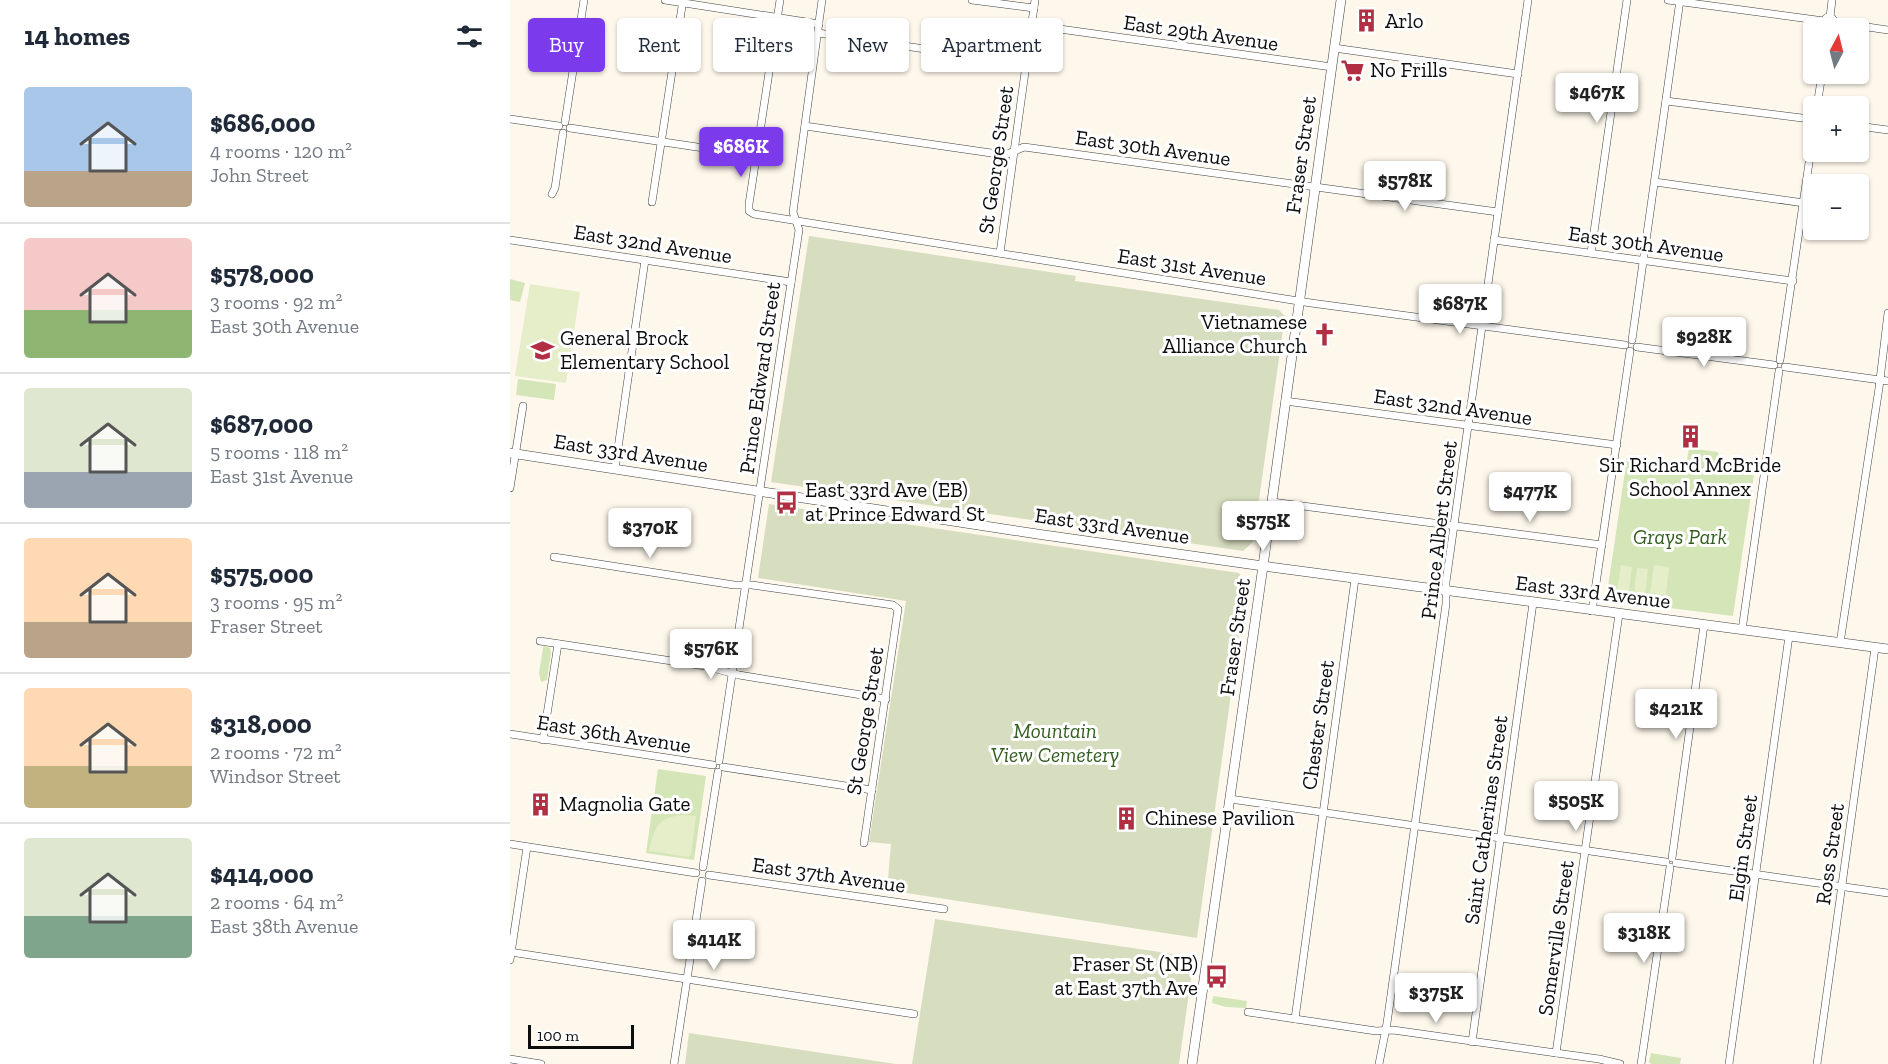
<!DOCTYPE html>
<html lang="en">
<head>
<meta charset="utf-8">
<style>
  body { margin:0; font-family:"Zilla Slab",serif; background:#f2f2f3; color:#1f2937; height:100vh; display:flex; flex-direction:column; font-size:22px; white-space:nowrap }
  * { box-sizing:border-box; margin:0 }
  p { font-size:20px; color:#747a83 }
  .icon { flex:none; width:33px; height:33px; fill:none; stroke:currentColor; stroke-width:2; stroke-linecap:round; stroke-linejoin:round }
  .map { position:relative; flex:1; overflow:hidden }
  .sheet { display:flex; flex-direction:column; background:#fff; width:510px }
  .sheet>* { flex:none }
  .top-card { position:absolute; left:18px; top:18px; width:570px; height:54px; display:flex; gap:12px }
  .needle { width:39px; rotate:7deg }
  .tools { position:absolute; left:1293px; top:18px; display:grid; gap:12px }
  .tools a { display:grid; place-items:center; width:66px; height:66px; border-radius:6px; background:#fff; box-shadow:0 2px 4px #0004; font-size:30px }
  .scale { position:absolute; left:18px; bottom:15px; width:106px; box-sizing:border-box; padding-left:6px; border:3px solid #0c0c0c; border-top:0; font-size:16px; line-height:21px; white-space:nowrap; color:#0c0c0c; -webkit-text-stroke:4px #fff; paint-order:stroke }
  .price { position:absolute; translate:-50% -51px; padding:0 14px; border-radius:6px; background:#fff; color:#222; font-size:20px; line-height:39px; filter:drop-shadow(0 2px 3px #0008) }
  .price::after { content:''; position:absolute; left:50%; top:36px; width:18px; height:14px; margin-left:-9px; background:inherit; clip-path:polygon(0 0,100% 0,50% 100%) }
  .price.on { background:#7c3aed; color:#fff }
  ul { padding:0; list-style:none }
  li { display:flex; align-items:center; gap:18px; height:150px; padding:0 24px }
  li+li { border-top:2px solid #e0e1e3 }
  li span { display:grid; place-items:center; flex:none; width:168px; height:120px; border-radius:6px; color:#555 }
  li>.icon { margin-inline-start:auto }
  span .icon { width:72px; height:72px; fill:#fffc; stroke-width:1 }
  li b { font-size:26px }
  h2 { display:flex; justify-content:space-between; align-items:center; height:72px; padding:0 24px; font-size:26px }
  .tag { padding:0 21px; border-radius:6px; background:#fff; box-shadow:0 2px 4px #0004; font-size:21px; line-height:54px }
  .tag.on { background:#7c3aed; color:#fff }
  main { display:flex; flex:1; min-height:0 }
  .map>svg:first-child { display:block }
</style>
</head>
<body>
<main>
<section class="sheet">
<h2>14 homes<svg class="icon" aria-label="filters" viewBox="0 0 24 24"><path d="M4 7h16M4 17h16"/><circle cx="9" cy="7" r="2"/><circle cx="15" cy="17" r="2"/></svg></h2>
<ul>
<li><span style="background:linear-gradient(#a9c7e8 70%,#b9a48a 0)"><svg class="icon" aria-label="home" viewBox="0 0 24 24"><path d="M3 11l9-7 9 7M6 9v11h12V9"/></svg></span><div><b>$686,000</b><p>4 rooms · 120 m²</p><p>John Street</p></div></li>
<li><span style="background:linear-gradient(#f6c9c9 60%,#8fb573 0)"><svg class="icon" aria-label="home" viewBox="0 0 24 24"><path d="M3 11l9-7 9 7M6 9v11h12V9"/></svg></span><div><b>$578,000</b><p>3 rooms · 92 m²</p><p>East 30th Avenue</p></div></li>
<li><span style="background:linear-gradient(#dfe7d0 70%,#9aa5b1 0)"><svg class="icon" aria-label="home" viewBox="0 0 24 24"><path d="M3 11l9-7 9 7M6 9v11h12V9"/></svg></span><div><b>$687,000</b><p>5 rooms · 118 m²</p><p>East 31st Avenue</p></div></li>
<li><span style="background:linear-gradient(#ffd9b3 70%,#b9a48a 0)"><svg class="icon" aria-label="home" viewBox="0 0 24 24"><path d="M3 11l9-7 9 7M6 9v11h12V9"/></svg></span><div><b>$575,000</b><p>3 rooms · 95 m²</p><p>Fraser Street</p></div></li>
<li><span style="background:linear-gradient(#ffd9b3 65%,#c2b280 0)"><svg class="icon" aria-label="home" viewBox="0 0 24 24"><path d="M3 11l9-7 9 7M6 9v11h12V9"/></svg></span><div><b>$318,000</b><p>2 rooms · 72 m²</p><p>Windsor Street</p></div></li>
<li><span style="background:linear-gradient(#dfe7d0 65%,#7fa58c 0)"><svg class="icon" aria-label="home" viewBox="0 0 24 24"><path d="M3 11l9-7 9 7M6 9v11h12V9"/></svg></span><div><b>$414,000</b><p>2 rooms · 64 m²</p><p>East 38th Avenue</p></div></li>
</ul>
</section>
<div class="map">
<svg width="1378" height="1064" viewBox="0 0 1378 1064">
  <rect width="100%" height="100%" fill="#fef8ec"/>
  <g fill="#d4e5b8">
    <polygon points="0,279 15,283 10,302 0,300"/>
    <polygon points="8,379 46,384 44,400 6,395"/>
    <polygon points="1179,448 1208,452 1211,462 1210,470 1244,475 1223,616 1096,600 1117,458 1176,466"/>
    <polygon points="34,646 40,648 41,653 37,680 31,682 29,673 33,648"/>
    <polygon points="148,769 196,776 184,860 136,853"/>
    <polygon points="703,996 737,1001 736,1008 716,1007 702,1003"/>
    <polygon points="1141,1053 1171,1058 1170,1064 1141,1064 1139,1062"/>
  </g>
  <g fill="#d7ddbf">
    <polygon points="299,236 566,276 565,281 769,310 775,316 743,542 733,551 261,482"/>
    <polygon points="259,504 729,573 736,587 687,938 377,890 381,844 359,842 396,601 248,578"/>
    <polygon points="425,919 684,957 669,1064 402,1064"/>
    <polygon points="179,1033 386,1064 175,1064"/>
  </g>
  <g fill="#e5edc9">
    <polygon points="20,284 70,292 56,383 5,376"/>
    <polygon points="1111,565 1122,567 1119,592 1107,590"/>
    <polygon points="1144,565 1159,567 1156,595 1140,593"/>
    <polygon points="1127,568 1138,569 1135,594 1124,593"/>
    <path d="M172,815L186,816L181,855L178,857L139,851C143,829 148,817 172,815Z"/>
  </g>
  <g fill="none" stroke-linecap="round" stroke-linejoin="round">
    <defs>
      <g id="minor">
        <polyline points="155,0 309,24"/>
        <polyline points="270,0 239,204 239,211 244,214 801,303 1115,345"/>
        <polyline points="462,0 524,8"/>
        <polyline points="1158,0 1314,21"/>
        <circle cx="1319" cy="22" r="5"/>
        <polyline points="1320,17 1322,0"/>
        <polyline points="1324,22 1378,30"/>
        <polyline points="521,25 822,67"/>
        <polyline points="308,33 515,64"/>
        <polyline points="824,48 1008,74"/>
        <polyline points="1156,101 1300,119"/>
        <polyline points="1307,106 1312,74"/>
        <polyline points="0,119 49,126"/>
        <polyline points="55,122 74,0"/>
        <polyline points="295,126 495,155 514,147 988,212"/>
        <polyline points="1348,126 1378,130"/>
        <polyline points="60,128 247,156"/>
        <polyline points="1145,182 1294,203"/>
        <polyline points="42,194 45,188 53,133"/>
        <polyline points="142,202 173,0"/>
        <polyline points="0,240 281,282"/>
        <polyline points="984,240 1283,281"/>
        <polyline points="490,253 525,0"/>
        <polyline points="1081,253 1117,0"/>
        <polyline points="1122,340 1170,0"/>
        <polyline points="1127,347 1264,365"/>
        <polyline points="1270,360 1304,129"/>
        <polyline points="1275,367 1378,381"/>
        <polyline points="775,401 1107,445"/>
        <polyline points="105,469 135,260"/>
        <polyline points="0,488 13,406"/>
        <polyline points="762,502 1092,545"/>
        <polyline points="44,557 224,585 242,585 383,605 388,609 354,843"/>
        <polyline points="1082,611 1120,351"/>
        <polyline points="1232,630 1269,371"/>
        <polyline points="30,641 195,666 229,675 376,699"/>
        <polyline points="1330,643 1369,388 1378,313"/>
        <polyline points="0,734 203,765"/>
        <polyline points="33,740 48,644"/>
        <polyline points="209,761 289,230 283,212 312,0"/>
        <polyline points="213,767 362,790"/>
        <polyline points="720,799 1156,862"/>
        <polyline points="0,844 186,873"/>
        <polyline points="1162,858 1194,625"/>
        <polyline points="1166,863 1378,893"/>
        <polyline points="193,867 208,772"/>
        <polyline points="199,875 434,909"/>
        <polyline points="0,952 404,1014"/>
        <polyline points="0,960 17,847"/>
        <polyline points="738,1012 866,1031 883,1030 1089,1059 1110,1064"/>
        <polyline points="785,1019 845,579"/>
        <polyline points="962,1042 1023,603"/>
        <polyline points="1046,1053 1109,614"/>
        <polyline points="0,1059 31,1064"/>
        <polyline points="164,1064 192,881"/>
        <polyline points="869,1064 877,1023 936,604 936,582 1018,0"/>
        <polyline points="1131,1064 1160,867"/>
        <polyline points="1219,1064 1279,636"/>
        <polyline points="1307,1064 1365,648"/>
      </g>
      <g id="tertiary">
        <polyline points="0,453 527,534 753,566 1378,649"/>
        <polyline points="682,1064 753,566 831,0"/>
      </g>
    </defs>
    <use href="#minor" stroke="#3f3f3f" stroke-width="8"/>
    <use href="#tertiary" stroke="#3f3f3f" stroke-width="10"/>
    <use href="#minor" stroke="#fff" stroke-width="7"/>
    <use href="#tertiary" stroke="#fff" stroke-width="9"/>
  </g>
  <defs>
    <symbol id="building-bare" viewBox="-9 -9 18 18"><path d="M-4-6H4V6H1V3H-1V6H-4ZM-2.5-4.3h1.7v1.8h-1.7ZM.8-4.3h1.7v1.8H.8ZM-2.5-1h1.7V.8h-1.7ZM.8-1h1.7V.8H.8Z" fill="#b22e42" stroke="#fff" stroke-width="2.5" paint-order="stroke"/></symbol>
    <symbol id="supermarket-bare" viewBox="-9 -9 18 18"><path d="M-6-5.5h2.5l.6 2H6L4.5 2H-2.5L-4.4-4H-6ZM-1.5 3.2a1.3 1.3 0 1 0 .1 0ZM3 3.2a1.3 1.3 0 1 0 .1 0Z" fill="#b22e42" stroke="#fff" stroke-width="2.5" paint-order="stroke"/></symbol>
    <symbol id="church-bare" viewBox="-9 -9 18 18"><path d="M-1.2-6h2.4v3.5h3.3v2.4h-3.3V6h-2.4V-.1h-3.3v-2.4h3.3Z" fill="#b22e42" stroke="#fff" stroke-width="2.5" paint-order="stroke"/></symbol>
    <symbol id="school-bare" viewBox="-9 -9 18 18"><path d="M0-5L7-2L0 1L-7-2ZM-4 1L0 2.5L4 1V4Q0 6-4 4Z" fill="#b22e42" stroke="#fff" stroke-width="2.5" paint-order="stroke"/></symbol>
    <symbol id="bus-bare" viewBox="-9 -9 18 18"><path d="M-5-6H5V4H4V6H2V4H-2V6H-4V4H-5ZM-3.5-4V0h7V-4ZM-3.5 1.2v1.5H-2V1.2ZM2 1.2v1.5H3.5V1.2Z" fill="#b22e42" stroke="#fff" stroke-width="2.5" paint-order="stroke"/></symbol>
  </defs>
  <g fill-rule="evenodd">
    <use href="#building-bare" x="840" y="4" width="33" height="33"/>
    <use href="#supermarket-bare" x="826" y="54" width="33" height="33"/>
    <use href="#church-bare" x="798" y="318" width="33" height="33"/>
    <use href="#school-bare" x="16" y="334" width="33" height="33"/>
    <use href="#building-bare" x="1164" y="420" width="33" height="33"/>
    <use href="#bus-bare" x="260" y="486" width="33" height="33"/>
    <use href="#building-bare" x="14" y="788" width="33" height="33"/>
    <use href="#building-bare" x="600" y="802" width="33" height="33"/>
    <use href="#bus-bare" x="690" y="960" width="33" height="33"/>
  </g>
  <g text-anchor="middle" stroke-width="6" stroke-linejoin="round" paint-order="stroke">
    <g font-size="21" fill="#0c0c0c" stroke="#fff" text-anchor="start">
      <text x="875" y="28">Arlo</text>
      <text x="860" y="77">No Frills</text>
      <text x="797" y="329" text-anchor="end">Vietnamese<tspan x="797" dy="24">Alliance Church</tspan></text>
      <text x="50" y="345">General Brock<tspan x="50" dy="24">Elementary School</tspan></text>
      <text x="1180" y="472" text-anchor="middle">Sir Richard McBride<tspan x="1180" dy="24">School Annex</tspan></text>
      <text x="295" y="497">East 33rd Ave (EB)<tspan x="295" dy="24">at Prince Edward St</tspan></text>
      <text x="49" y="811">Magnolia Gate</text>
      <text x="635" y="825">Chinese Pavilion</text>
      <text x="688" y="971" text-anchor="end">Fraser St (NB)<tspan x="688" dy="24">at East 37th Ave</tspan></text>
    </g>
    <g font-size="21" fill="#0c0c0c" stroke="#fff">
      <text transform="translate(691 33) rotate(8)" y="7">East 29th Avenue</text>
      <text transform="translate(643 148) rotate(8)" y="7">East 30th Avenue</text>
      <text transform="translate(791 155) rotate(-82)" y="7">Fraser Street</text>
      <text transform="translate(486 160) rotate(-82)" y="7">St George Street</text>
      <text transform="translate(143 244) rotate(9)" y="7">East 32nd Avenue</text>
      <text transform="translate(1136 244) rotate(8)" y="7">East 30th Avenue</text>
      <text transform="translate(682 267) rotate(9)" y="7">East 31st Avenue</text>
      <text transform="translate(250 378) rotate(-82)" y="7">Prince Edward Street</text>
      <text transform="translate(943 407) rotate(8)" y="7">East 32nd Avenue</text>
      <text transform="translate(121 453) rotate(9)" y="7">East 33rd Avenue</text>
      <text transform="translate(602 526) rotate(8)" y="7">East 33rd Avenue</text>
      <text transform="translate(929 530) rotate(-83)" y="7">Prince Albert Street</text>
      <text transform="translate(1083 592) rotate(7)" y="7">East 33rd Avenue</text>
      <text transform="translate(725 637) rotate(-82)" y="7">Fraser Street</text>
      <text transform="translate(355 721) rotate(-81)" y="7">St George Street</text>
      <text transform="translate(808 725) rotate(-82)" y="7">Chester Street</text>
      <text transform="translate(104 734) rotate(9)" y="7">East 36th Avenue</text>
      <text transform="translate(976 820) rotate(-82)" y="7">Saint Catherines Street</text>
      <text transform="translate(1233 848) rotate(-82)" y="7">Elgin Street</text>
      <text transform="translate(1320 854) rotate(-82)" y="7">Ross Street</text>
      <text transform="translate(319 875) rotate(8)" y="7">East 37th Avenue</text>
      <text transform="translate(1046 938) rotate(-82)" y="7">Somerville Street</text>
    </g>
    <g font-size="21" font-style="italic" fill="#345e21" stroke="#fff">
      <text x="1170" y="544">Grays Park</text>
      <text x="545" y="738">Mountain<tspan x="545" dy="24">View Cemetery</tspan></text>
    </g>
  </g>
</svg>
<div class="tools">
<a><svg class="needle" viewBox="-14 -14 28 28"><path d="M0-13l5 13h-10z" fill="#e53935"/><path d="M0 13l5-13h-10z" fill="#747a83"/></svg></a>
<a>+</a>
<a>−</a>
</div>
<div class="scale">100 m</div>
<b class="price" style="left:1087px;top:124px">$467K</b>
<b class="price on" style="left:231px;top:178px">$686K</b>
<b class="price" style="left:895px;top:212px">$578K</b>
<b class="price" style="left:950px;top:335px">$687K</b>
<b class="price" style="left:1194px;top:368px">$928K</b>
<b class="price" style="left:1020px;top:523px">$477K</b>
<b class="price" style="left:753px;top:552px">$575K</b>
<b class="price" style="left:140px;top:559px">$370K</b>
<b class="price" style="left:201px;top:680px">$576K</b>
<b class="price" style="left:1166px;top:740px">$421K</b>
<b class="price" style="left:1066px;top:832px">$505K</b>
<b class="price" style="left:1134px;top:964px">$318K</b>
<b class="price" style="left:204px;top:971px">$414K</b>
<b class="price" style="left:926px;top:1024px">$375K</b>
<div class="top-card">
<a class="tag on">Buy</a>
<a class="tag">Rent</a>
<a class="tag">Filters</a>
<a class="tag">New</a>
<a class="tag">Apartment</a>
</div>
</div>
</main>
</body>
</html>
